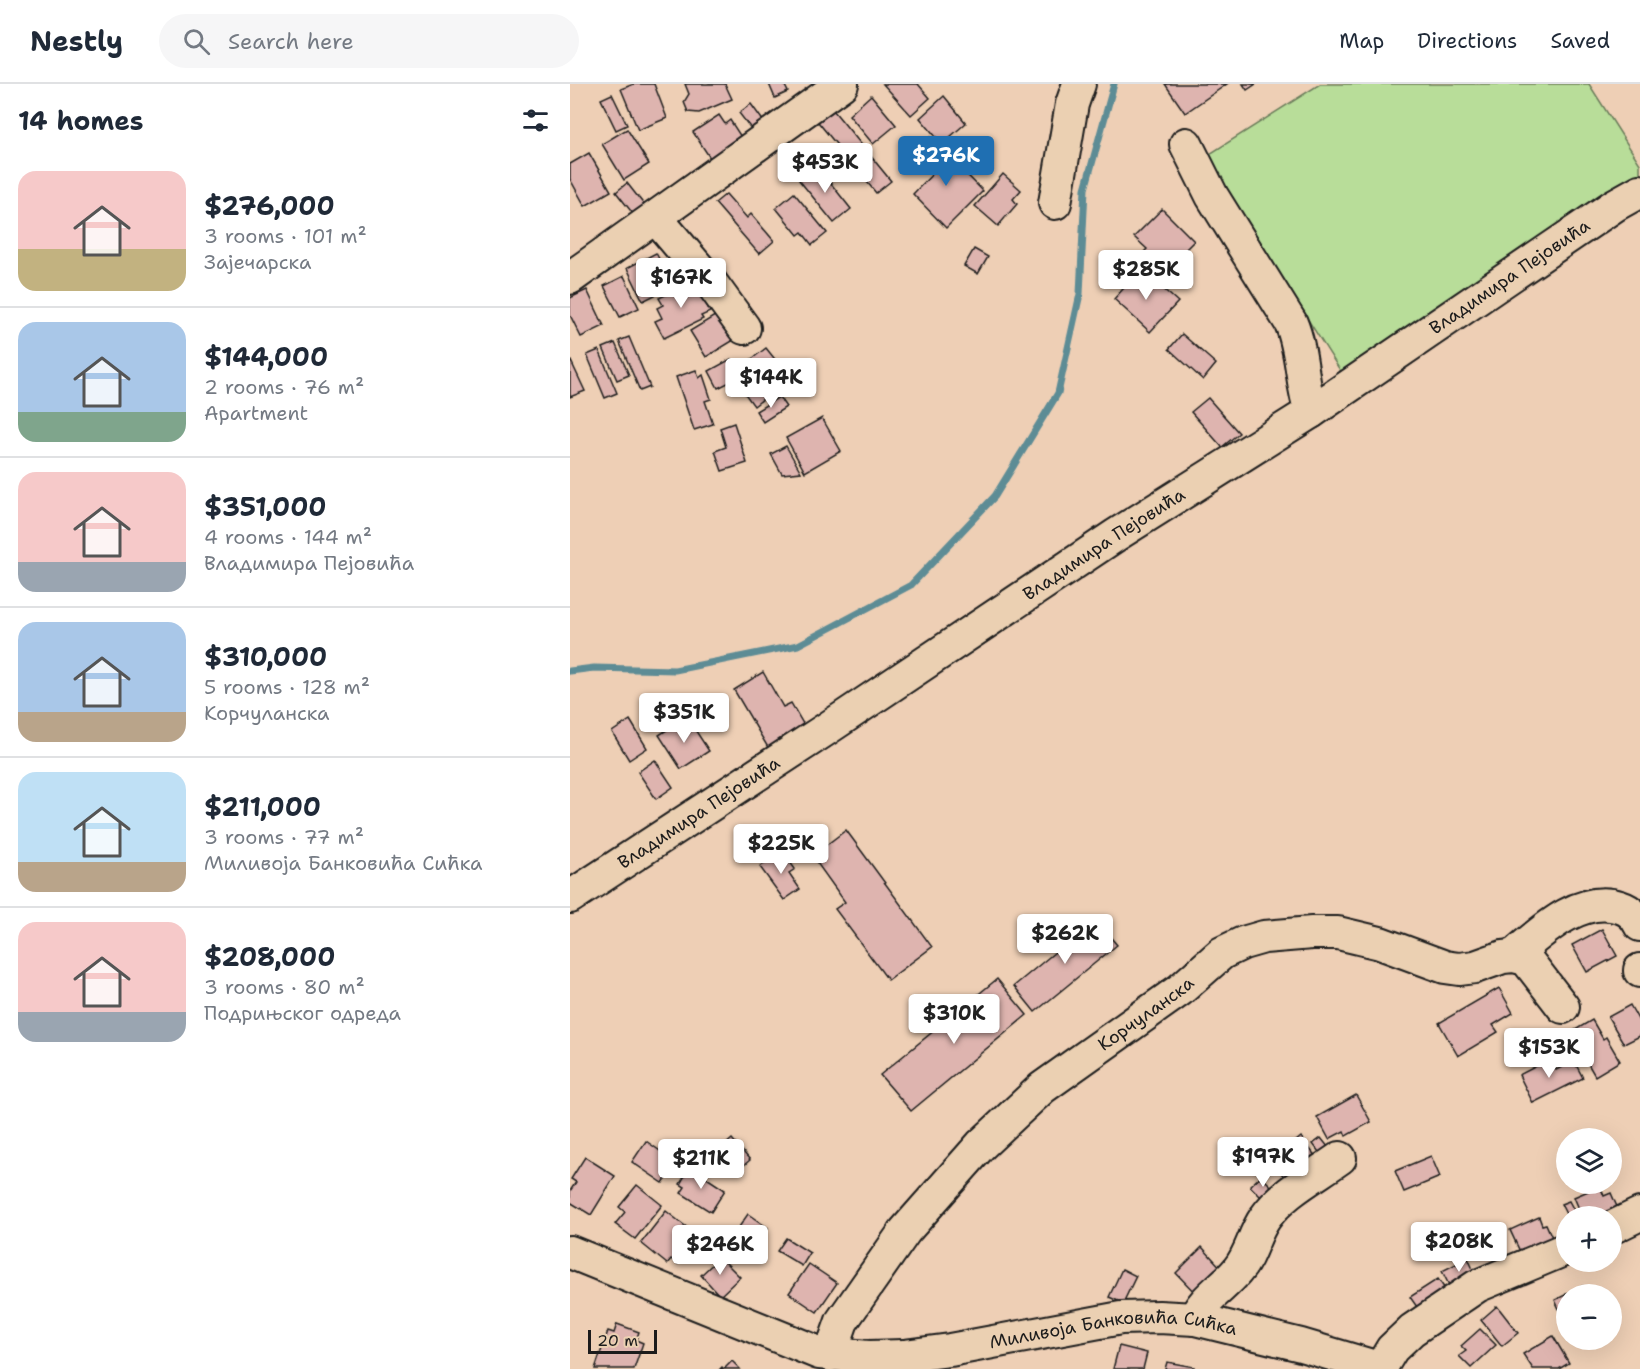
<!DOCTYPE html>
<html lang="en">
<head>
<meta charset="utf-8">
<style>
  body { margin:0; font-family:"Shantell Sans",sans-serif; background:#f6f6f7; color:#1f2937; height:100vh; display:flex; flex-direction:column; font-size:22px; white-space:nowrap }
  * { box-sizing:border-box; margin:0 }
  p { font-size:20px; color:#747a83 }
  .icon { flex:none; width:33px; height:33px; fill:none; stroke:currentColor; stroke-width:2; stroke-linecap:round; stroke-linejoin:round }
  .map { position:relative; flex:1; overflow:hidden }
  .side { display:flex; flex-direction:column; background:#fff; width:570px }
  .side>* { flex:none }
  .fabs { position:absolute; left:986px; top:1044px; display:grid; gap:12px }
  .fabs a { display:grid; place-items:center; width:66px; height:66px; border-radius:50%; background:#fff; box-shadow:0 6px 24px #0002; font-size:30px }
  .scale { position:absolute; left:18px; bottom:15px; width:69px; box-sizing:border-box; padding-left:6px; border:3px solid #1c1c1c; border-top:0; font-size:16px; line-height:21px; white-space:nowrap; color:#1c1c1c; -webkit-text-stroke:4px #ebd0b2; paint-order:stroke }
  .price { position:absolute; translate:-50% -51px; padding:0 14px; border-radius:6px; background:#fff; color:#222; font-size:20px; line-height:39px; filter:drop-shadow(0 2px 3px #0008) }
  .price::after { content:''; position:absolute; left:50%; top:36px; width:18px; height:14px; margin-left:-9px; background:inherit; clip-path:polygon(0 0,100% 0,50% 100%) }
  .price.active { background:#1f6fb2; color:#fff }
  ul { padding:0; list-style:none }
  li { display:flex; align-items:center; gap:18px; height:150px; padding:0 18px }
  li+li { border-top:2px solid #e0e1e3 }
  li span { display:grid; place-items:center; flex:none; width:168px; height:120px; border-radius:18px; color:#555 }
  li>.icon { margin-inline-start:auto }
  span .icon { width:72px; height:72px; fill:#fffc; stroke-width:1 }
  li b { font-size:26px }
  h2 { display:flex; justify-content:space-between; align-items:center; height:72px; padding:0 18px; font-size:26px }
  header { display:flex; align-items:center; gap:36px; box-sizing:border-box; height:84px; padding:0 30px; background:#fff; border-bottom:2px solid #e0e1e3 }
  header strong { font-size:28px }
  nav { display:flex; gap:33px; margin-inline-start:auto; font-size:21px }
  .search { width:420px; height:54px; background:#f6f6f7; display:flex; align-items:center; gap:15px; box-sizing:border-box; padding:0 21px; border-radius:33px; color:#747a83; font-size:22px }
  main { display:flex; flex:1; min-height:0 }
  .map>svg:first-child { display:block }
</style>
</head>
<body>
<header>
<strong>Nestly</strong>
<div class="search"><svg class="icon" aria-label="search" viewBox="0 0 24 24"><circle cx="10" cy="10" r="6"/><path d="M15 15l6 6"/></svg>Search here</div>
<nav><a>Map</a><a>Directions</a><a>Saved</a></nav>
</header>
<main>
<section class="side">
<h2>14 homes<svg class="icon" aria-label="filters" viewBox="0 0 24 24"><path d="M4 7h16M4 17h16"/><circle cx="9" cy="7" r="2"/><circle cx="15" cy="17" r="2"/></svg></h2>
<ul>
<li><span style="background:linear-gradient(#f6c9c9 65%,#c2b280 0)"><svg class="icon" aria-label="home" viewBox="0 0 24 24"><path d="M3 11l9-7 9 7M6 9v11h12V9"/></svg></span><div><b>$276,000</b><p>3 rooms · 101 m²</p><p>Зајечарска</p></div></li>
<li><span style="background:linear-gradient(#a9c7e8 75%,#7fa58c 0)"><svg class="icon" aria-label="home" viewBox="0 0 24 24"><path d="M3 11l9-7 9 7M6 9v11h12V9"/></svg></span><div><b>$144,000</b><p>2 rooms · 76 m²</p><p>Apartment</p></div></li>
<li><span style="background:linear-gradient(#f6c9c9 75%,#9aa5b1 0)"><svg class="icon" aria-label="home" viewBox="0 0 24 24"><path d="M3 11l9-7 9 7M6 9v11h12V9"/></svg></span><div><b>$351,000</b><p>4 rooms · 144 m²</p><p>Владимира Пејовића</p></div></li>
<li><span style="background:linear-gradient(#a9c7e8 75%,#b9a48a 0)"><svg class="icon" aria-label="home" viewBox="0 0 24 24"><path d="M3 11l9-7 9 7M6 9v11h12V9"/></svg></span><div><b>$310,000</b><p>5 rooms · 128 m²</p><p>Корчуланска</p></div></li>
<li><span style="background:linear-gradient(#bfe0f5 75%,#b9a48a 0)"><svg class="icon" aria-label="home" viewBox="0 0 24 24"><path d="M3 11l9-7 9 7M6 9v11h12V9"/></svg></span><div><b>$211,000</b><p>3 rooms · 77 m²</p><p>Миливоја Банковића Сићка</p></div></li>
<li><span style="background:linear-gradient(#f6c9c9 75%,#9aa5b1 0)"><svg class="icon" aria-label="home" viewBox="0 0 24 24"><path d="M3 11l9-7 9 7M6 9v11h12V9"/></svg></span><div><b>$208,000</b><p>3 rooms · 80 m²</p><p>Подрињског одреда</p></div></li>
</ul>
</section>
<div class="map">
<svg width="1070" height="1285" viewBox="0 0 1070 1285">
  <rect width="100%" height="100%" fill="#eecfb5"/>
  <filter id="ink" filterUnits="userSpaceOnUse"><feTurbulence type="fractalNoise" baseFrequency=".0167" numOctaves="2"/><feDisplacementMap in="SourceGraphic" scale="12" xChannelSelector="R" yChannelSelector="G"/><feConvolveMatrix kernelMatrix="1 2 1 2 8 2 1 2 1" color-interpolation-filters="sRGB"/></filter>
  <g filter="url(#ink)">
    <polygon fill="#b8dd99" stroke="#6a7c5a" stroke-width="1.5" points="750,0 1019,0 1070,80 1070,101 773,291 635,73"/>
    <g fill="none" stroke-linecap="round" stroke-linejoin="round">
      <polyline stroke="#5d8c95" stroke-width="7" points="0,587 24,584 105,586 228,561 341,501 425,412 488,309 510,210 515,105 544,0"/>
    </g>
    <g fill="#deb4af" stroke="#1c1c1c" stroke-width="1.5">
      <polygon points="64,0 84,0 97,34 68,46 51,5"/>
      <polygon points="115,0 155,0 162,15 129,29 118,28 114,18 119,10"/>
      <polygon points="199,0 214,0 218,8 205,14"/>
      <polygon points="313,0 348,0 360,14 341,31"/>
      <polygon points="595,0 657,0 615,29"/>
      <polygon points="673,0 686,0 677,6"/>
      <polygon points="42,10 57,41 46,46 31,15"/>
      <polygon points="301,11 326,41 303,60 279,31"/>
      <polygon points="374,12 396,39 372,60 350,34"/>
      <polygon points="181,20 194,38 182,46 169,29"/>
      <polygon points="259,21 321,97 306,109 244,33"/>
      <polygon points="149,31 155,40 160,36 173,56 142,77 123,48"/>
      <polygon points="57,45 79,80 54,96 32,60"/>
      <polygon points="360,53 413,107 376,144 343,110 370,82 351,62"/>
      <polygon points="19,69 41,107 15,122 0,95 0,80"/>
      <polygon points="247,82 281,125 264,139 229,96"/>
      <polygon points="433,90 451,106 443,115 447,120 428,142 405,122"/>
      <polygon points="57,99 75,122 64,131 46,108"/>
      <polygon points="224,109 257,149 242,161 232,148 228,151 206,124"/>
      <polygon points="156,110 177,134 181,130 204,157 189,170 145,119"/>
      <polygon points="592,125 624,157 615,166 621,172 596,197 571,171 577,165 564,153"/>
      <polygon points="404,165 418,173 408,190 394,182"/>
      <polygon points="86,169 103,202 73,217 57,184"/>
      <polygon points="571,185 608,218 580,248 544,215"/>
      <polygon points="54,192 69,224 50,233 34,202"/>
      <polygon points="125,197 140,228 131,232 133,235 94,254 85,237 92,234 87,224 93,221 89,214"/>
      <polygon points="17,206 34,242 11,253 0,231 0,214"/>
      <polygon points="148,230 164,256 136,273 120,247"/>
      <polygon points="612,250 646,280 633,296 599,265"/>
      <polygon points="59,253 80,303 70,307 49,257"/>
      <polygon points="45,259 59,291 47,296 33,264"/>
      <polygon points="196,264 220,294 184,322 173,307 183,300 170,284"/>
      <polygon points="29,266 47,309 35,314 17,271"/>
      <polygon points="0,275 15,307 0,313"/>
      <polygon points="161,275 170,293 148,304 139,287"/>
      <polygon points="126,286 129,294 133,291 141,315 135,317 143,340 124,346 106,293"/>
      <polygon points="209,313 216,323 193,338 186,327"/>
      <polygon points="638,314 669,349 652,363 621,328"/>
      <polygon points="252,334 271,367 235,388 216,354"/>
      <polygon points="164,339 177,379 152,387 145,367 156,363 150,344"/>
      <polygon points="216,362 231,388 212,390 201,370"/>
      <polygon points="193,588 213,623 221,619 236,645 200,667 164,606"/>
      <polygon points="60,636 77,664 59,676 42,648"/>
      <polygon points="112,636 117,644 122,641 139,667 111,685 89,651"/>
      <polygon points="85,676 103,703 86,715 68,688"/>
      <polygon points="276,746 362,863 318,896 265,825 275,818 242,772"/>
      <polygon points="212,767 225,785 219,789 230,805 214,816 190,783"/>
      <polygon points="525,835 547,861 465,928 444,902"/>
      <polygon points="1032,845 1047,872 1017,888 1002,861"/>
      <polygon points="427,895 457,931 341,1027 310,991"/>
      <polygon points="929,904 943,929 923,941 928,948 888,972 869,939"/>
      <polygon points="1060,921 1070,939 1070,952 1054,960 1038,933"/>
      <polygon points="1022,936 1033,955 1036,953 1050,977 1025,992 1000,949"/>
      <polygon points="980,975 986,986 1004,977 1013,994 963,1019 949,991"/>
      <polygon points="786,1011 801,1038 776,1052 774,1047 759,1055 747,1033"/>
      <polygon points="731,1053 749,1077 719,1099 704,1080 713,1073 710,1070"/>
      <polygon points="751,1054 763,1069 754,1075 743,1060"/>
      <polygon points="162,1055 180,1076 166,1088 148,1067"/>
      <polygon points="76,1057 107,1079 93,1099 62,1078"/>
      <polygon points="861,1072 870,1093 834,1108 825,1087"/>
      <polygon points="15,1073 45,1092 21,1131 0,1118 0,1107 6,1098 1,1095"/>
      <polygon points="120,1083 155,1106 141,1128 111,1109 115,1103 110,1100"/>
      <polygon points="691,1092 705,1106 694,1116 680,1102"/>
      <polygon points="67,1101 92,1121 65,1155 45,1140 55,1128 49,1123"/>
      <polygon points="1030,1102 1034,1112 1041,1109 1051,1132 1012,1132 1004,1113"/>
      <polygon points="999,1117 1007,1132 997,1132 991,1120"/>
      <polygon points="96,1127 129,1153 108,1180 101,1175 97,1180 71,1159"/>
      <polygon points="178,1130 198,1144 190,1157 169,1143"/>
      <polygon points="969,1133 972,1141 976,1140 985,1160 953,1174 940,1146"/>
      <polygon points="216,1154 240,1169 232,1182 207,1167"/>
      <polygon points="632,1163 654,1187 628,1212 606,1189"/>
      <polygon points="150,1173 170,1193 150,1212 131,1191"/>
      <polygon points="898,1174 906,1192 881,1205 872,1187"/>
      <polygon points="239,1180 267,1199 247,1228 219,1209"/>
      <polygon points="552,1185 566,1192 553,1219 539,1213"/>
      <polygon points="868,1195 875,1205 847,1223 840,1213"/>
      <polygon points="1013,1202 1018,1210 996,1210 996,1240 985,1216"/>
      <polygon points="927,1222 948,1249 932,1262 911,1236"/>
      <polygon points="47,1240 69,1248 66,1256 73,1259 64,1285 25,1285 38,1247 44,1249"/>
      <polygon points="910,1245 926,1261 901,1284 889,1272 896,1267 891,1262"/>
      <polygon points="983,1252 999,1279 989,1285 963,1285 953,1270"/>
      <polygon points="549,1262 577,1269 573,1285 543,1285"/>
      <polygon points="162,1277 170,1285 150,1285 152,1283 154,1285"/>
      <polygon points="597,1278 624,1283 623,1285 595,1285"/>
    </g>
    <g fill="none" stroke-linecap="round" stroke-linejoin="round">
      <defs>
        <g id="minor">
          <path d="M616,60L642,112L721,239C733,268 731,299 741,328"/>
          <polyline points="485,119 502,20 509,0"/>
          <polyline points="86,134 142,200 174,244"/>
          <polyline points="0,194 272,0"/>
          <path id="s1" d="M0,813L255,646L546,451L741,328L1045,121L1070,107"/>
          <path d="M943,872C971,848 1010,810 1050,823C1060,826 1066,832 1070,841"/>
          <polyline points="1070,887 1070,886"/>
          <polyline points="1041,1144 1070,1130"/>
          <path id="s2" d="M0,1168L249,1269L299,1273L334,1272L380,1266L551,1234L589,1233L625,1235L731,1261L812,1285"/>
          <path d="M625,1235C632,1215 654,1203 667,1187C681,1171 683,1151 695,1134C712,1109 745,1092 770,1074"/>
          <path id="s3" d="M260,1271L272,1237L335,1147L411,1061L472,1004L610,906L652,869L673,859L694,853L742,849H768L810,859L875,883L889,885L905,883L933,873L943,872L956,875L993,923"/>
          <polyline points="810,1285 822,1265 842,1246 907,1202 996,1165"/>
        </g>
      </defs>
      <use href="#minor" stroke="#1c1c1c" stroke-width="36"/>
      <use href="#minor" stroke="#ebd0b2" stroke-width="32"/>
    </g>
  </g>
  <g text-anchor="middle" stroke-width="6" stroke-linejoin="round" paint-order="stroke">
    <g font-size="18" fill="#1c1c1c" stroke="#ebd0b2">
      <text dy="6" stroke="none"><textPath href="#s1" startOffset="1126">Владимира Пејовића</textPath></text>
      <text dy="6" stroke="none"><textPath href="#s1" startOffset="640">Владимира Пејовића</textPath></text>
      <text dy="6" stroke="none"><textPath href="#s1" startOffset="154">Владимира Пејовића</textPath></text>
      <text dy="6" stroke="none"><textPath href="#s3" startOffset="472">Корчуланска</textPath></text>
      <text dy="6" stroke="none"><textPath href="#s2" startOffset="566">Миливоја Банковића Сићка</textPath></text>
    </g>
  </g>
</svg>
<div class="fabs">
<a><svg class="icon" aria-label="layers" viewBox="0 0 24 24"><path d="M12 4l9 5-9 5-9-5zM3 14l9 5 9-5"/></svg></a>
<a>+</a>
<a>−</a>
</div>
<div class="scale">20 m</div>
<b class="price active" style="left:376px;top:103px">$276K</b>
<b class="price" style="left:255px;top:110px">$453K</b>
<b class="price" style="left:576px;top:217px">$285K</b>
<b class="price" style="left:111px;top:225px">$167K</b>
<b class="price" style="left:201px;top:325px">$144K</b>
<b class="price" style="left:114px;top:660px">$351K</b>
<b class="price" style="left:211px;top:791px">$225K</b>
<b class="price" style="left:495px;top:881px">$262K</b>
<b class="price" style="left:384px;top:961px">$310K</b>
<b class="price" style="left:979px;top:995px">$153K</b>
<b class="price" style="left:693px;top:1104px">$197K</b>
<b class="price" style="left:131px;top:1106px">$211K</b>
<b class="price" style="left:889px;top:1189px">$208K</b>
<b class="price" style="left:150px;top:1192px">$246K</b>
</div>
</main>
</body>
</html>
